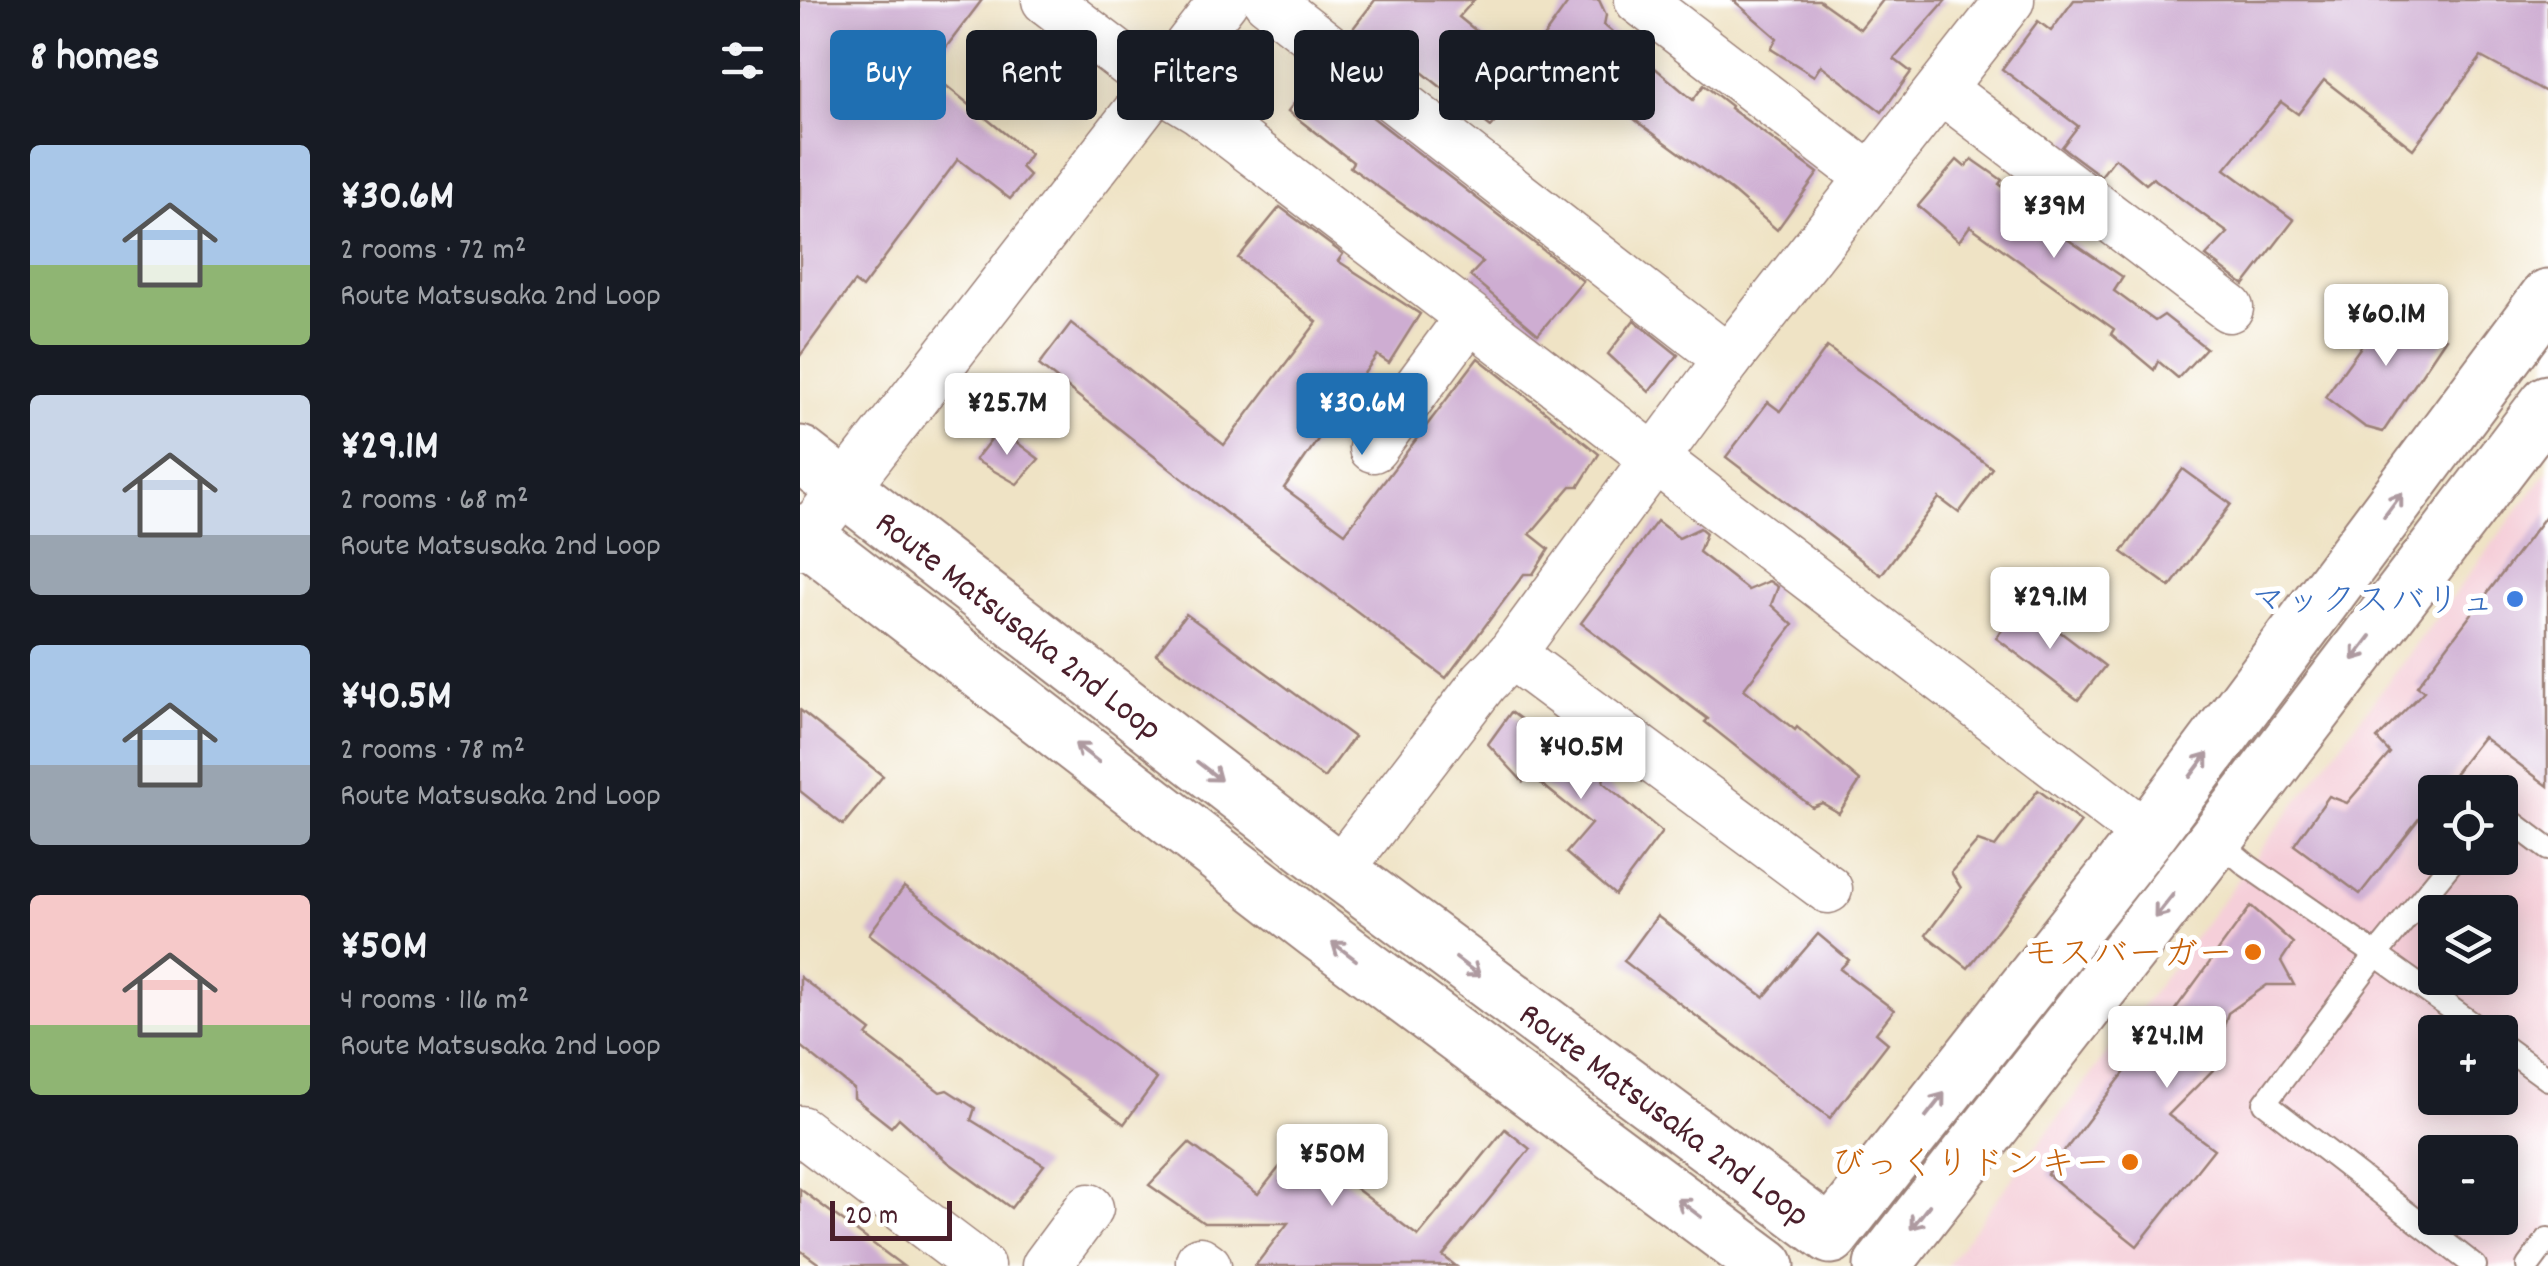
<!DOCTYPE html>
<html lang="en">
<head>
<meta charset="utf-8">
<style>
  body { margin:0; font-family:Dekko,"Klee One",sans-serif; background:#242831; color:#f1f3f6; height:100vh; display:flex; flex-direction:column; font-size:38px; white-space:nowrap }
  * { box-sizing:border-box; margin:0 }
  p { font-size:32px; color:#9ea1a6 }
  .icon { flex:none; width:55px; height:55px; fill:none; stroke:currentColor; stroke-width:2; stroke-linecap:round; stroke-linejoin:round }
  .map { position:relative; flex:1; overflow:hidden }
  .panel { display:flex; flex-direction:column; background:#171b24; width:800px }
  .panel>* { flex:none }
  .guide { position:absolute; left:30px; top:30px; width:950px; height:90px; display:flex; gap:20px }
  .fabs { position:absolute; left:1618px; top:775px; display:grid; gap:20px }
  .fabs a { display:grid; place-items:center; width:100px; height:100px; border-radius:10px; background:#171b24; box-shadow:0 5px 25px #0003; font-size:50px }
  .scale { position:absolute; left:30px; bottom:25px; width:122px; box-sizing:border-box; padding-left:10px; border:5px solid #4a1f2b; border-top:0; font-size:28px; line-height:35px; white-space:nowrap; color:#4a1f2b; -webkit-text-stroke:8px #fff; paint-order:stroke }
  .price { position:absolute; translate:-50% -85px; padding:0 22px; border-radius:10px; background:#fff; color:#222; font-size:32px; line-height:65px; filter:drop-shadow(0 2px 5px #0008) }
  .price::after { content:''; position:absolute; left:50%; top:60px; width:30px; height:22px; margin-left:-15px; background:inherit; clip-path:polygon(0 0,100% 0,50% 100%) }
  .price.active { background:#1f6fb2; color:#fff }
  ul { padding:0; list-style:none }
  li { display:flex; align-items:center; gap:30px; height:250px; padding:0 30px }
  li span { display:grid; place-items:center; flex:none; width:280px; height:200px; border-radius:10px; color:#555 }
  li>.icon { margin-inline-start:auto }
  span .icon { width:120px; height:120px; fill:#fffc; stroke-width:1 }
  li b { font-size:42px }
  h2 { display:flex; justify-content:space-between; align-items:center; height:120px; padding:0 30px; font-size:42px }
  .chip { padding:0 35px; border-radius:10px; background:#171b24; box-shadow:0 5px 25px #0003; font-size:35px; line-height:90px }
  .chip.active { background:#1f6fb2; color:#fff }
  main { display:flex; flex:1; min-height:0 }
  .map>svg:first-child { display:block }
</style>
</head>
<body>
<main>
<section class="panel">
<h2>8 homes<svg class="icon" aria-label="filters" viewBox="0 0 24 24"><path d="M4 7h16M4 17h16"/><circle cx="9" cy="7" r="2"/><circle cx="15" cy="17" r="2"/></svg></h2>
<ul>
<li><span style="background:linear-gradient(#a9c7e8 60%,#8fb573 0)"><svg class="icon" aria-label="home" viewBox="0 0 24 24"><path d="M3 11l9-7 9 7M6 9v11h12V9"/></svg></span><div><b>¥30.6M</b><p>2 rooms · 72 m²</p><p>Route Matsusaka 2nd Loop</p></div></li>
<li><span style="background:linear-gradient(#c9d6e8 70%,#9aa5b1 0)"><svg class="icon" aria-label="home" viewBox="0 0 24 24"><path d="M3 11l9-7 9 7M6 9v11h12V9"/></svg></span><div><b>¥29.1M</b><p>2 rooms · 68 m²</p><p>Route Matsusaka 2nd Loop</p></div></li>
<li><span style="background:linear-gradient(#a9c7e8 60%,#9aa5b1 0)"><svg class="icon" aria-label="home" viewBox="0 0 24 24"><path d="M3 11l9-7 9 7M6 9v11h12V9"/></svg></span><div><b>¥40.5M</b><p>2 rooms · 78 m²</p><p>Route Matsusaka 2nd Loop</p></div></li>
<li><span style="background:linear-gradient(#f6c9c9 65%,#8fb573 0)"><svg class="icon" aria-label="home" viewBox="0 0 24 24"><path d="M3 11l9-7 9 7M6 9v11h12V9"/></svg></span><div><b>¥50M</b><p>4 rooms · 116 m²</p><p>Route Matsusaka 2nd Loop</p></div></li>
</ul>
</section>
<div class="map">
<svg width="1748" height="1266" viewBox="0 0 1748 1266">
  <rect width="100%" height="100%" fill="#fff"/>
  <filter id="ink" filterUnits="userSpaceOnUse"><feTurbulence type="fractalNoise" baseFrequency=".01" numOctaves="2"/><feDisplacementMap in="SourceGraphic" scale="20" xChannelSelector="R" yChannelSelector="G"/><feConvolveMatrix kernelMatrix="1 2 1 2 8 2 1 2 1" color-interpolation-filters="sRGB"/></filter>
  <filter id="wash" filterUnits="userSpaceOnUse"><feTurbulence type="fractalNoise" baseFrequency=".0048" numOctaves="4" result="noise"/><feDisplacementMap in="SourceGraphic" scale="40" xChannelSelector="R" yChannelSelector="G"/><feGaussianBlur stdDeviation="2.25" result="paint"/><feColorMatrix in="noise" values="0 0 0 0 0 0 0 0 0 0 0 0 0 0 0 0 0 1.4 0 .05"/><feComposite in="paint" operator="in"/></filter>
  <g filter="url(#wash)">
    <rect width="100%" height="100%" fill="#efe3c5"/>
    <path fill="#f5cfd9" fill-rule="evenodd" d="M1748,470V1266H1146L1592,676ZM1635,792H1700V858H1635ZM1635,912H1700V978H1635ZM1635,1032H1700V1098H1635ZM1635,1152H1700V1218H1635Z"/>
    <g id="blocks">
      <g fill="#ceadd2">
        <polygon points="0,0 182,0 128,71 230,154 221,167 230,176 210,199 158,159 62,288 54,282 0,356"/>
        <polygon points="575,0 674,0 659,17 732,76 691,127 583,41 576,50 551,31"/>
        <polygon points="770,0 799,0 806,15 804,25 893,100 904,85 931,106 930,108 1018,173 977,230 932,191 839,123 784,77 775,88 732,53"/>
        <polygon points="933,0 1019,0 1060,29 1083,0 1146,0 1094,59 1111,72 1082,112 1021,65 1014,76 971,49 977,38"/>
        <polygon points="1274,0 1748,0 1748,93 1681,57 1613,149 1524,80 1498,114 1481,102 1425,169 1494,220 1444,285 1406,256 1428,233 1353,178 1346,184 1315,158 1301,176 1262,147 1278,126 1202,69 1238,21 1251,31"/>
        <polygon points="517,74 783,281 738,334 670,276 683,262 550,167 553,162 488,111"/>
        <polygon points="1172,159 1202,180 1199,184 1251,222 1248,226 1323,277 1314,291 1355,321 1364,315 1406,348 1378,378 1358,361 1354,370 1311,334 1314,329 1170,226 1159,241 1118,206 1157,160 1165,167"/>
        <polygon points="480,207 543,254 538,261 620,314 589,363 577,355 484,488 545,533 678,358 799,454 779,486 771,486 730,534 749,549 733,574 724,574 646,678 427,514 239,365 271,323 424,445 517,322 438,258"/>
        <polygon points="1592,303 1646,338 1583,432 1565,427 1525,397"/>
        <polygon points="834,320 878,355 849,392 808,354"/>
        <polygon points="1027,347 1192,468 1159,513 1139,498 1081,575 926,457 968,402 980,411"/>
        <polygon points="199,429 239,459 217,484 175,460"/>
        <polygon points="1383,469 1431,504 1370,587 1322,552"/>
        <polygon points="1748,513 1748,786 1683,737 1640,792 1635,792 1635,798 1560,894 1494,845 1529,796 1547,803 1590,753 1577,739 1624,691 1617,686"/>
        <polygon points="857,521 879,538 900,528 906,533 899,552 948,590 969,581 978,587 971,605 993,625 944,689 995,730 997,727 1060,781 1039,813 1022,803 1012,807 905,722 908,719 781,623"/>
        <polygon points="1222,603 1305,666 1278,700 1196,638"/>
        <polygon points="386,614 554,737 524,778 356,654"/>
        <polygon points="0,710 83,776 43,825 0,791"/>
        <polygon points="711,712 775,758 779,753 806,769 803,782 862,832 815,895 766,853 791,824 728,773 723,782 688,744"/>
        <polygon points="1238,790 1281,822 1168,968 1126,935 1161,888 1151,872 1178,841 1195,847"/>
        <polygon points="104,887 357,1079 324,1124 69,934"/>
        <polygon points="1451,906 1493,943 1481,961 1494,985 1467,985 1428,1013 1415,1052 1416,1067 1368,1115 1414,1149 1337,1246 1247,1174 1340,1052 1335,1050 1374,1011"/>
        <polygon points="857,916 964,997 1018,934 1049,960 1040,969 1094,1010 1076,1033 1088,1043 1030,1118 824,961"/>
        <polygon points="0,977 71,1031 67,1036 140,1092 147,1090 175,1108 171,1120 244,1165 211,1208 148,1162 99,1118 91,1127 54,1098 54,1089 0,1046"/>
        <polygon points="705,1129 730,1149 643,1256 656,1266 455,1266 488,1223 404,1223 349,1185 389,1143 458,1194 498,1144 618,1236"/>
        <polygon points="0,1189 103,1266 22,1266 0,1250"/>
      </g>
    </g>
  </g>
  <g filter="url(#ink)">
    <use href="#blocks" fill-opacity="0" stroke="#9c8178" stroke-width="2.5"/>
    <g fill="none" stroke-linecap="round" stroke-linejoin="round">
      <defs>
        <g id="lane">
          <polyline points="1700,813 1748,849"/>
          <polyline points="1416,839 1448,866 1576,955 1655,858"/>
          <polyline points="1700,1044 1748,1079"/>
          <polyline points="1675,1266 1465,1103 1576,955 1684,1032"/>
          <polyline points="1728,1266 1748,1239"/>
        </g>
        <g id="street">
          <polyline points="246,0 356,84 399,110 1347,835"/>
          <polyline points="467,0 928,359"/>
          <polyline points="839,0 1071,178"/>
          <polyline points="1141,89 1429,308"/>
          <polyline points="573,448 669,318"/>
          <polyline points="0,545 424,0"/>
          <polyline points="711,654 1028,889"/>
          <polyline points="539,871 684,682 711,654 928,359 1210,0"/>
          <polyline points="0,1130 180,1266"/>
          <polyline points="400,1261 407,1266"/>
          <polyline points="246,1266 289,1208"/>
        </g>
        <g id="primary">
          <path id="s1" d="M0,454L539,871L1031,1236L1347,835L1748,297"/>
          <polyline points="0,532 517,931 967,1266"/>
          <polyline points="1082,1266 1416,839 1748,403"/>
        </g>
      </defs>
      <use href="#lane" stroke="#9c8178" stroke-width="26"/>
      <use href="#street" stroke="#9c8178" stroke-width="51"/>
      <use href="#primary" stroke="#9c8178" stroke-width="59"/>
      <use href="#lane" stroke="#fff" stroke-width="22"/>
      <use href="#street" stroke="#fff" stroke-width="48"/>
      <use href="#primary" stroke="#fff" stroke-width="55"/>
    </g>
    <defs><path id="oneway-shaft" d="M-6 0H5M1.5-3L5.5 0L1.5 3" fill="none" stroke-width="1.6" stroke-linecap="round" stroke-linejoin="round" transform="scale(2.5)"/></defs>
    <g stroke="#ae9aa0">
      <use href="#oneway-shaft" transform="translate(1593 505) rotate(-53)"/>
      <use href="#oneway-shaft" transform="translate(1562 648) rotate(127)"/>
      <use href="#oneway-shaft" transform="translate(287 753) rotate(-142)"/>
      <use href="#oneway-shaft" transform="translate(1399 765) rotate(-53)"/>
      <use href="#oneway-shaft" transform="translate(409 771) rotate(38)"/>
      <use href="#oneway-shaft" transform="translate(1364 906) rotate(128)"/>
      <use href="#oneway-shaft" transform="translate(544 951) rotate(-143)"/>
      <use href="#oneway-shaft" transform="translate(668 967) rotate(37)"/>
      <use href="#oneway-shaft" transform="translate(1135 1105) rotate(-52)"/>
      <use href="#oneway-shaft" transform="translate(889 1208) rotate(-143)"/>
      <use href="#oneway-shaft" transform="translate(1120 1217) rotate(128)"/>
    </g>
  </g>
  <circle fill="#3f7fe0" stroke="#fff" stroke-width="4" cx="1715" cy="599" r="10"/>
  <g fill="#e8710a" stroke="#fff" stroke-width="4">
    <circle cx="1453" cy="952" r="10"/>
    <circle cx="1330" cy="1162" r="10"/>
  </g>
  <g text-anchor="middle" stroke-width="10" stroke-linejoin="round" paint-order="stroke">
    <g font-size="35" fill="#366cbe" stroke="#fff" text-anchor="end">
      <text x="1695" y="611">マックスバリュ</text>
    </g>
    <g font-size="35" fill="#4a1f2b" stroke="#fff">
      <text dy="12" stroke="none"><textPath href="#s1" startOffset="278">Route Matsusaka 2nd Loop</textPath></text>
      <text dy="12" stroke="none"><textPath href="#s1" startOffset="1088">Route Matsusaka 2nd Loop</textPath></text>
    </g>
    <g font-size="35" fill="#c56008" stroke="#fff" text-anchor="end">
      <text x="1433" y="964">モスバーガー</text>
      <text x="1310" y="1174">びっくりドンキー</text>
    </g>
  </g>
</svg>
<div class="fabs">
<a><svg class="icon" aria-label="locate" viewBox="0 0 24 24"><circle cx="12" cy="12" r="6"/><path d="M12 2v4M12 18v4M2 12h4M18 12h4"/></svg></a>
<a><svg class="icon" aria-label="layers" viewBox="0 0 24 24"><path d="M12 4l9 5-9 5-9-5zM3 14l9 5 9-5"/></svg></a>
<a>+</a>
<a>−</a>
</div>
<div class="scale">20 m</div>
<b class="price" style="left:1254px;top:261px">¥39M</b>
<b class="price" style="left:1586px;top:369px">¥60.1M</b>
<b class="price" style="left:207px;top:458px">¥25.7M</b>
<b class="price active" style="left:562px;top:458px">¥30.6M</b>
<b class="price" style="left:1250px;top:652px">¥29.1M</b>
<b class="price" style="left:781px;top:802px">¥40.5M</b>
<b class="price" style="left:1367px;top:1091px">¥24.1M</b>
<b class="price" style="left:532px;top:1209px">¥50M</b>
<div class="guide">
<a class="chip active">Buy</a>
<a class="chip">Rent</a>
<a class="chip">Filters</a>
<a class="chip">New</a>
<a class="chip">Apartment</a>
</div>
</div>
</main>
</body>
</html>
